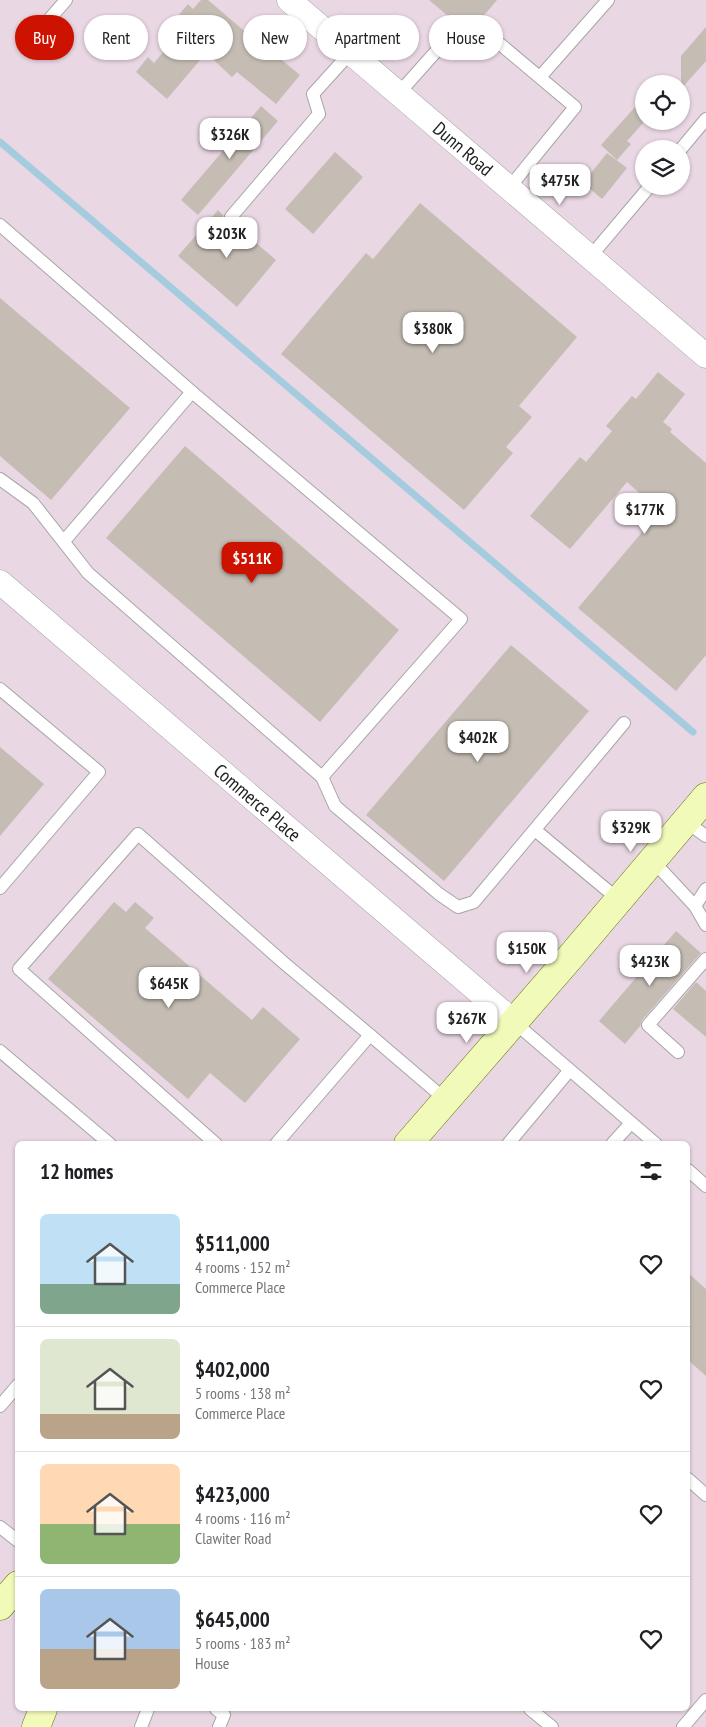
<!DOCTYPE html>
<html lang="en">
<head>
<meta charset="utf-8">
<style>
  body { margin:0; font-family:"PT Sans Narrow",sans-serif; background:#f2f2f2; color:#202124; height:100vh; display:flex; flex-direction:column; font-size:19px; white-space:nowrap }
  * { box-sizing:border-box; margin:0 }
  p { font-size:16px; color:#757577 }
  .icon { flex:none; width:28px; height:28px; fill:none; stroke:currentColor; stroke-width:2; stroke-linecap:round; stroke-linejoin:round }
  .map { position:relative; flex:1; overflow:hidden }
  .sheet { position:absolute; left:15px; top:1141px; width:675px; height:570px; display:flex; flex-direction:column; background:#fff; border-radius:8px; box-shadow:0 1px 4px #0004 }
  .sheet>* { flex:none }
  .banner { position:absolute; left:15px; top:15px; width:676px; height:45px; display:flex; gap:10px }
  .fabs { position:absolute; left:635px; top:75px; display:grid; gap:10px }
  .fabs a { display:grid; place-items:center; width:55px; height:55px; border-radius:50%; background:#fff; box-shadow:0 1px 4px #0004; font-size:25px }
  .price { position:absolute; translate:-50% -42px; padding:0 11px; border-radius:10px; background:#fff; color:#222; font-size:16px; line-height:32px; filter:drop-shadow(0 1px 2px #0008) }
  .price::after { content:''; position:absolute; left:50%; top:30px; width:15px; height:11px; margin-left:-8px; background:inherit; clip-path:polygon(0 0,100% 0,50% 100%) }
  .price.selected { background:#ce1200; color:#fff }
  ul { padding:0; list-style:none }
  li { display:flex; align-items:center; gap:15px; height:125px; padding:0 25px }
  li+li { border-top:1px solid #e0e0e0 }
  li span { display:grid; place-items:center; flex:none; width:140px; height:100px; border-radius:8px; color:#555 }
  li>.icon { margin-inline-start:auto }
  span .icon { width:60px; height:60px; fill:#fffc; stroke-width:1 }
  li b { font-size:21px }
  h2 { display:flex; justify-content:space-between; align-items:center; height:60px; padding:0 25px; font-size:21px }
  .tag { padding:0 18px; border-radius:22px; background:#fff; box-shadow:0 1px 4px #0004; font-size:18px; line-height:45px }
  .tag.selected { background:#ce1200; color:#fff }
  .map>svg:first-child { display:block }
</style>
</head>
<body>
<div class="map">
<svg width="706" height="1727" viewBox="0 0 706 1727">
  <rect width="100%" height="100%" fill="#f0ede5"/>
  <path fill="#e9d7e4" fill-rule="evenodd" d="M0,0H706V1727H0ZM644,84H681V121H644ZM644,149H681V186H644ZM18,1144H688V1709H18Z"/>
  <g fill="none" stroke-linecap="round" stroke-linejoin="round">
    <polyline stroke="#a5ccde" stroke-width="7" points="0,142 693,732"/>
  </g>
  <g fill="#c5bdb4">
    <polygon points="201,0 208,0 276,58 277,56 300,75 276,104 237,72 232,77 206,53 167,99 136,72 148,57 154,63 177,36 172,33 182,22 177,17 188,4 193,9"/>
    <polygon points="429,0 497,0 470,32 467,32"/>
    <polygon points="706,27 706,61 681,89 681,56"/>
    <polygon points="644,97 644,122 627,141 631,144 617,160 601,145"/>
    <polygon points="261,106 278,121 198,215 181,200"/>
    <polygon points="335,152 363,177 313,234 285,209"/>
    <polygon points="607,153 627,168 602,199 583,183"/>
    <polygon points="420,203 577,337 519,406 532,417 506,447 513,453 464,510 281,354 366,253 373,259"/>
    <polygon points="218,210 223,215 223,219 226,223 234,224 276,260 237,307 178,256"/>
    <polygon points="0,298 130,408 51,500 0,456"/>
    <polygon points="658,372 685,394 663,422 672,429 670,432 706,463 706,655 676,691 578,608 660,511 627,482 570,549 530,516 580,457 586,462 612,431 606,426 632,396 636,399"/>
    <polygon points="185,446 399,630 320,722 106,538"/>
    <polygon points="511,645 589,711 444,881 366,815"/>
    <polygon points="0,747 44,784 0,836"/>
    <polygon points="114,902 126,912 135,902 154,918 145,928 252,1020 263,1007 300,1039 245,1103 210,1073 188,1099 48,979"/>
    <polygon points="676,931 701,953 642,1020 640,1026 625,1044 599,1021"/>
    <polygon points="696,982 706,991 706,1037 673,1009"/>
    <polygon points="688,1273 706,1289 706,1376 688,1360"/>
  </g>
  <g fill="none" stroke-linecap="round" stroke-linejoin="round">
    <defs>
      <g id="service">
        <polyline points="27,45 66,0"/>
        <polyline points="540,77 608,0"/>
        <polyline points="399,93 448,38 500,44 575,107 509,188"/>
        <polyline points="681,149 706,119"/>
        <polyline points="231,217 319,114 313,94 350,53"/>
        <polyline points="0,225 192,392"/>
        <polyline points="590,257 650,186"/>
        <polyline points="0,479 33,503 88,573 322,777 335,806 439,894 458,907 474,902 624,723"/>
        <polyline points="64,541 192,392 461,619 322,777"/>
        <polyline points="0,689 99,772 0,888"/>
        <polyline points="685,821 706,836"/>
        <polyline points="535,830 619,900"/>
        <polyline points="652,860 695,906 706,925"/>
        <polyline points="695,906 706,889"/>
        <polyline points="514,1022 656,1144"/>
        <polyline points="0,1051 110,1144"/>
        <polyline points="678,1052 648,1025 706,959"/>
        <polyline points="216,1144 19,969 138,834 284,963 370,1035"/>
        <polyline points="276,1144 370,1035 446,1100"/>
        <polyline points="508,1144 569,1071"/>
        <polyline points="612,1144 631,1123"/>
        <polyline points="688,1170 706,1186"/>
        <polyline points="0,1406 18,1385"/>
        <polyline points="688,1479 706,1495"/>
        <polyline points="0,1527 18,1541"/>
        <polyline points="216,1709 224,1715 219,1727"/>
        <polyline points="530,1709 552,1727"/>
        <polyline points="141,1727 148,1709"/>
        <polyline points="683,1727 706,1700"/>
      </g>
      <g id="minor">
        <path id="s1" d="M289,0L706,356"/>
        <path id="s2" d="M0,582L514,1022"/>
      </g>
      <g id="secondary">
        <polyline points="408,1144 573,954 706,797"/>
        <polyline points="0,1606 18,1585"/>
        <polyline points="36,1727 43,1709"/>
      </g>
    </defs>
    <use href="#service" stroke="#a6a6a6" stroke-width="14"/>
    <use href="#minor" stroke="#a6a6a6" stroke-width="25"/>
    <use href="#secondary" stroke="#627903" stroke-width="29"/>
    <use href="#service" stroke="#fff" stroke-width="12"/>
    <use href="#minor" stroke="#fff" stroke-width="24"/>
    <use href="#secondary" stroke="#f1fab9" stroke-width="28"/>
  </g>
  <g text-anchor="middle" stroke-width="4" stroke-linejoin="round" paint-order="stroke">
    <g font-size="19" fill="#1f1f1f" stroke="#fff">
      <text dy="7" stroke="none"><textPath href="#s1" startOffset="229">Dunn Road</textPath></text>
      <text dy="7" stroke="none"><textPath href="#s2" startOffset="339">Commerce Place</textPath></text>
    </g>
  </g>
</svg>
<div class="fabs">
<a><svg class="icon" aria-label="locate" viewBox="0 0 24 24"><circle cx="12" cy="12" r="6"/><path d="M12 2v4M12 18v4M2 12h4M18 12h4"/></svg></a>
<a><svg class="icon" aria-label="layers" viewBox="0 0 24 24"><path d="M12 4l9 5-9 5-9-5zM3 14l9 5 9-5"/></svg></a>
</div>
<b class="price" style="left:230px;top:160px">$326K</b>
<b class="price" style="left:560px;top:206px">$475K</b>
<b class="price" style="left:227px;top:259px">$203K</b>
<b class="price" style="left:433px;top:354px">$380K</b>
<b class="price" style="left:645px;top:535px">$177K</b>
<b class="price selected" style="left:252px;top:584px">$511K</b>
<b class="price" style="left:478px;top:763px">$402K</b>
<b class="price" style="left:631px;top:853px">$329K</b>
<b class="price" style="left:527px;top:974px">$150K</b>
<b class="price" style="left:650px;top:987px">$423K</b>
<b class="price" style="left:169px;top:1009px">$645K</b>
<b class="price" style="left:467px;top:1044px">$267K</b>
<div class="banner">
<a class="tag selected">Buy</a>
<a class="tag">Rent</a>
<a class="tag">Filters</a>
<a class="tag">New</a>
<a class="tag">Apartment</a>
<a class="tag">House</a>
</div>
<section class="sheet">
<h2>12 homes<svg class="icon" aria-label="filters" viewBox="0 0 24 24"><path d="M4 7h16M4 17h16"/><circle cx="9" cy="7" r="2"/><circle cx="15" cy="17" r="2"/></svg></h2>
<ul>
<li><span style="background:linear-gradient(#bfe0f5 70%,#7fa58c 0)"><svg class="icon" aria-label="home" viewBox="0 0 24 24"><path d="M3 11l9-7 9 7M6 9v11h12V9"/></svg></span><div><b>$511,000</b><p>4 rooms · 152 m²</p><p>Commerce Place</p></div><svg class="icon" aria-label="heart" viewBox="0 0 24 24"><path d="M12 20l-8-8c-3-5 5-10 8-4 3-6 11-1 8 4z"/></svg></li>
<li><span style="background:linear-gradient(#dfe7d0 75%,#b9a48a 0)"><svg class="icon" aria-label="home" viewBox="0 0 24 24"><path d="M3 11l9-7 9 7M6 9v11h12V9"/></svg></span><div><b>$402,000</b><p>5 rooms · 138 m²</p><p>Commerce Place</p></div><svg class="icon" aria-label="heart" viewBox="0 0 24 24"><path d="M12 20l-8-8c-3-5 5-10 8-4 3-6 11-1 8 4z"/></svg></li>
<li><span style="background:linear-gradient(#ffd9b3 60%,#8fb573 0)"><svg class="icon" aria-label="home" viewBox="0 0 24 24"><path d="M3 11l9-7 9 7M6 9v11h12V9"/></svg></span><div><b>$423,000</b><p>4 rooms · 116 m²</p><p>Clawiter Road</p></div><svg class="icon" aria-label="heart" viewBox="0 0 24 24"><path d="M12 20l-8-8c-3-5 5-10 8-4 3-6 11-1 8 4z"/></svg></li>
<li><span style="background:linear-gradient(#a9c7e8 60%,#b9a48a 0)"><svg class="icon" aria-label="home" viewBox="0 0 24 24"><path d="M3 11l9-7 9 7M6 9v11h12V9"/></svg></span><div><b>$645,000</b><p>5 rooms · 183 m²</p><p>House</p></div><svg class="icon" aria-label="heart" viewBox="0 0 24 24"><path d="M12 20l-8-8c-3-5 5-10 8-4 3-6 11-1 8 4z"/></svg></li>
</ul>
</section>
</div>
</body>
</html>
